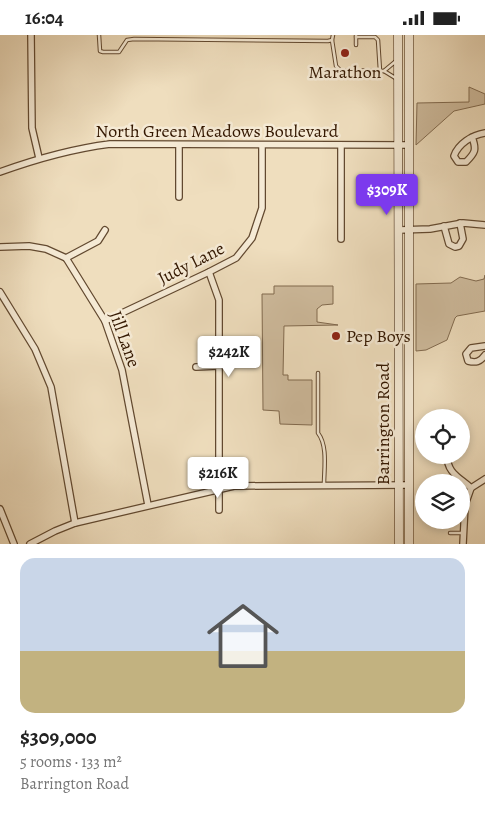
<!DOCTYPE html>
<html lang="en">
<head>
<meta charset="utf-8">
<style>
  body { margin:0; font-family:Alegreya,serif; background:#f2f2f2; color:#222; height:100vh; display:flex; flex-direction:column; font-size:19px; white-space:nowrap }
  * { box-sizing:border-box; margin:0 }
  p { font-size:16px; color:#767676 }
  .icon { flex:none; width:28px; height:28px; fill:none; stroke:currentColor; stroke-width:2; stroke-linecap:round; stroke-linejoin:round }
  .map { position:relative; height:509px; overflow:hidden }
  .sheet { display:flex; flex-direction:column; background:#fff; flex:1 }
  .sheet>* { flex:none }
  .tools { position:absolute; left:415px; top:374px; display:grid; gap:10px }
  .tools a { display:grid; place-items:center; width:55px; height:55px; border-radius:50%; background:#fff; box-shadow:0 2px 8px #0003; font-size:25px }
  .price { position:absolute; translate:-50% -42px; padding:0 11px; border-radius:5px; background:#fff; color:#222; font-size:16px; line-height:32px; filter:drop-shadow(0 1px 2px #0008) }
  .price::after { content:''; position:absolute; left:50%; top:30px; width:15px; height:11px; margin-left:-8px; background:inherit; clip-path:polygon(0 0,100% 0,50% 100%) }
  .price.selected { background:#7c3aed; color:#fff }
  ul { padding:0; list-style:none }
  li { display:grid; align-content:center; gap:10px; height:265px; padding:0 20px }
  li+li { border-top:1px solid #e0e0e0 }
  li span { display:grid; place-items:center; height:155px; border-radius:15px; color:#555 }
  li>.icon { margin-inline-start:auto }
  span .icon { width:90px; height:90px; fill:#fffc; stroke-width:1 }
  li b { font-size:21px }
  .status { display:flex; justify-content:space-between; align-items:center; height:35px; padding:0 25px; background:#fff; direction:ltr }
  .status svg { height:14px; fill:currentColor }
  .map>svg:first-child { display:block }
</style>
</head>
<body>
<div class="status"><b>16:04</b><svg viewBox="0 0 49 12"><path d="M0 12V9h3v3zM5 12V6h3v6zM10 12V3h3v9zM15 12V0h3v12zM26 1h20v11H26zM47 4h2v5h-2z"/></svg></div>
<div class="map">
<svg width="485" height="509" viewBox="0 0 485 509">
  <rect width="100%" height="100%" fill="#efdebe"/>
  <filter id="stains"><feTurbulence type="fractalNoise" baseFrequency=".004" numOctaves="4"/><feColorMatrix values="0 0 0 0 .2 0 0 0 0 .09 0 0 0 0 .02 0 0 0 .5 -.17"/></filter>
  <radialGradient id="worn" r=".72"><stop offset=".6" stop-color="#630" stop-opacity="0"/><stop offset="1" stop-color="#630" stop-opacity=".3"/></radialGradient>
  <g fill="#cfbc9e" stroke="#816a4f">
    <polygon points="469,52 485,59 485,69 454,76 416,110 417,68 469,67"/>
    <polygon points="485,240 485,276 457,281 455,283 447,305 426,315 416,316 416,249 451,248 460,242 476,246 484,244"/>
    <polygon points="274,251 333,251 333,269 322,270 317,274 317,287 338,290 284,291 283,340 288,340 288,345 312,345 312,390 280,389 279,376 263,375 262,259 274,259"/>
  </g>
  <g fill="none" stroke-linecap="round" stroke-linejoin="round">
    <defs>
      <g id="service">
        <polyline points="99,0 100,16 103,17 119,17 127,5 134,4 328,6 332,5 333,0"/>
        <polyline points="356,2 375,2 378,5 380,36"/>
        <polyline points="332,5 336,31 340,35 384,36 397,44"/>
        <polyline points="356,10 356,0"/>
        <polyline points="384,36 396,26"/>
        <path d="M318,338V398C328,411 324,434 324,450"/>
        <polyline points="450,498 463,498"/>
      </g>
      <g id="minor">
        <polyline points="31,0 32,93 39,123"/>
        <path d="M472,102C477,115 475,118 466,127H458L454,121C458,109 472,100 485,98"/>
        <polyline points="179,110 179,162"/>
        <polyline points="341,111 341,204"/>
        <path d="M0,137C36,124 71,114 110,109L409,110"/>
        <polyline points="444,191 449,209 455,212 459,211 463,204 460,188"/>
        <polyline points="399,195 430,194 463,188 485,190"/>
        <polyline points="0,212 29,211 46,214 66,223 105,286 122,335 148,470"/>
        <polyline points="66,223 98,206 105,195"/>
        <polyline points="209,237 219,265 219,475"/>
        <polyline points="0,257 35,314 51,352 75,488"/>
        <polyline points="105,286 209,237 236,223 252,203 262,173 262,110"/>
        <path d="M485,311L471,313L466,319L468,326C476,328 480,327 485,320"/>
        <polyline points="196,332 218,331"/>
        <path d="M447,420C447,438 459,442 471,453"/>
        <polyline points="0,474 14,509"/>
        <polyline points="30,509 55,496 75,488 234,451 409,450"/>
        <polyline points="463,509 465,470 471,453 485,444"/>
      </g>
      <g id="secondary">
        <polyline points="398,0 399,509"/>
        <polyline points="409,509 409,0"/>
      </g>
    </defs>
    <use href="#service" stroke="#624930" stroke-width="4.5"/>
    <use href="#minor" stroke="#624930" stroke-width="8"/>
    <use href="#secondary" stroke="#331700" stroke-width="9"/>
    <use href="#service" stroke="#f5ead5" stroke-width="2.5"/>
    <use href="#minor" stroke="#f5ead5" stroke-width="5.5"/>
    <use href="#secondary" stroke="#f5ead5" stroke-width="8"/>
  </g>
  <g fill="#8f2418" stroke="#f5ead5" stroke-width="2">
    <circle cx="345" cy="18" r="5"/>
    <circle cx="336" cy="301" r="5"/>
  </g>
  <g text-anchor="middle" stroke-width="5" stroke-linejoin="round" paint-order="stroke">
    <g font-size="18" fill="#331700" stroke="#f5ead5">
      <text x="345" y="43">Marathon</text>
      <text x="346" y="307" text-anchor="start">Pep Boys</text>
    </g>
    <g font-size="18" fill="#331700" stroke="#f5ead5">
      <text x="217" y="102">North Green Meadows Boulevard</text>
      <text transform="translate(191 228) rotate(-27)" y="6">Judy Lane</text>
      <text transform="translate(125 304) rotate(70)" y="6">Jill Lane</text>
      <text transform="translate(383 389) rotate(-90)" y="6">Barrington Road</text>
    </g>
  </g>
  <rect width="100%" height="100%" filter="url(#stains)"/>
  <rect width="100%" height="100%" fill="url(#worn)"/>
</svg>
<div class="tools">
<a><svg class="icon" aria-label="locate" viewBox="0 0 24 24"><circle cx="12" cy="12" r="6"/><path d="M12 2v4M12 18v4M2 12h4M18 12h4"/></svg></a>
<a><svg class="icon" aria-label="layers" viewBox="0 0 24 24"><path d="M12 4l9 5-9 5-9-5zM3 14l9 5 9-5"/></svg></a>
</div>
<b class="price selected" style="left:387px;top:181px">$309K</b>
<b class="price" style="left:229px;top:343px">$242K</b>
<b class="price" style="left:218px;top:464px">$216K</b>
</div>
<section class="sheet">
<ul>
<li><span style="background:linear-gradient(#c9d6e8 60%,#c2b280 0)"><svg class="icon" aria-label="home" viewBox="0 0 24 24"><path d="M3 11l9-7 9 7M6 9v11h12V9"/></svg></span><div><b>$309,000</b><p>5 rooms · 133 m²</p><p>Barrington Road</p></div></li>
</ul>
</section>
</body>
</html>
